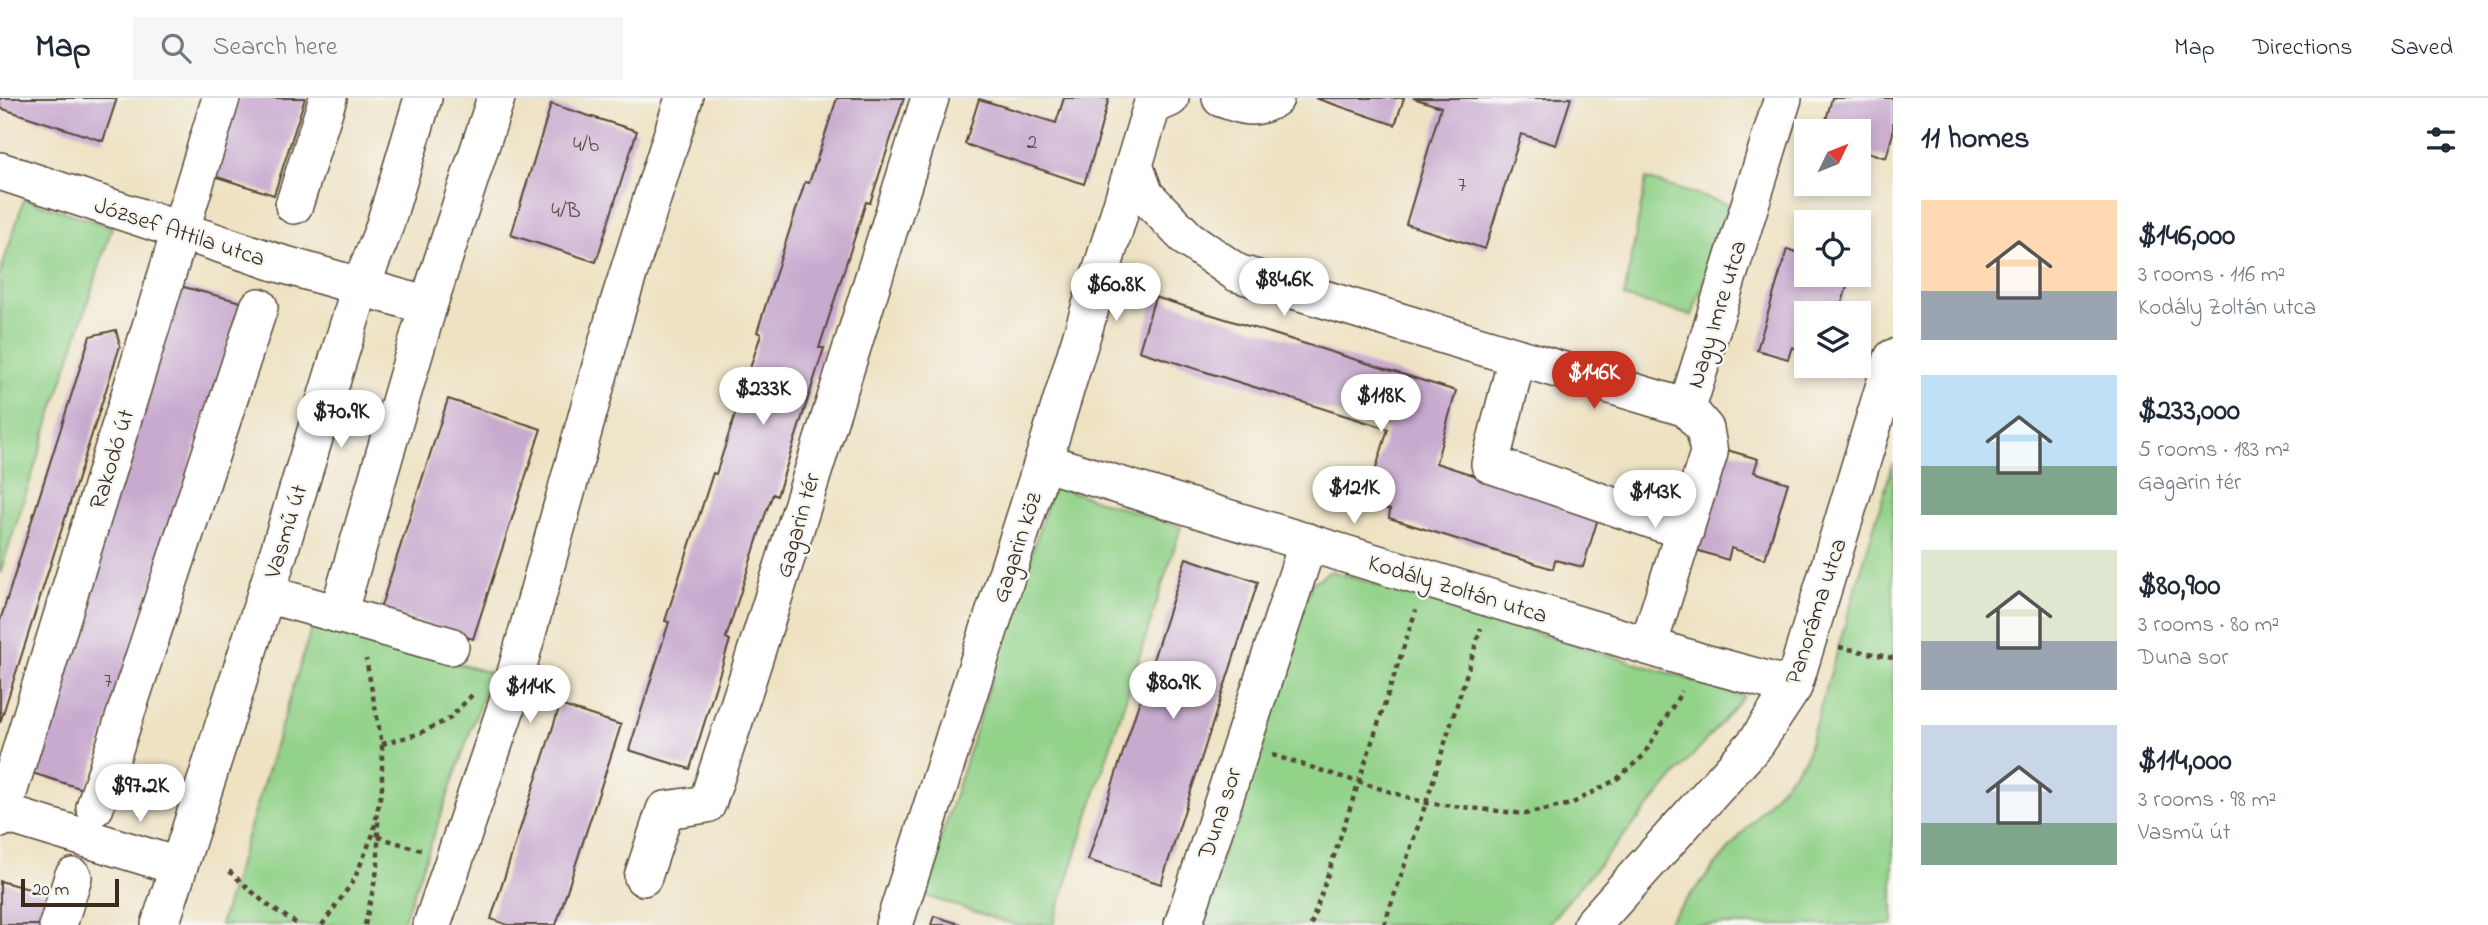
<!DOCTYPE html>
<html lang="en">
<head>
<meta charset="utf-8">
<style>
  body { margin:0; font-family:"Indie Flower",sans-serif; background:#f6f6f7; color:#1f2937; height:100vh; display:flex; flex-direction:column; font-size:26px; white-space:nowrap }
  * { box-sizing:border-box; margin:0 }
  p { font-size:23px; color:#747a83 }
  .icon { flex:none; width:38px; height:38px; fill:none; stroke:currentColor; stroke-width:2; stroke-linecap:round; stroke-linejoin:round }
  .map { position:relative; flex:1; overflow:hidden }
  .panel { display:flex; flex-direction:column; background:#fff; width:595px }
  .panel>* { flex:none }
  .needle { width:46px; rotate:47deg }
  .fabs { position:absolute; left:1794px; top:21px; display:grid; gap:14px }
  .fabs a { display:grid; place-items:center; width:77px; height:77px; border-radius:0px; background:#fff; box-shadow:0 4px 10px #0003; font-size:35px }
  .scale { position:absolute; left:21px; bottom:18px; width:98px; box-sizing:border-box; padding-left:7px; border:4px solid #3b2a1e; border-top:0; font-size:19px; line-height:24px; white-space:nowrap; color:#3b2a1e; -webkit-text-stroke:5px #f6f6f2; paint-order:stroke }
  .price { position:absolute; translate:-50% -60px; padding:0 16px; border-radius:24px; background:#fff; color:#222; font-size:23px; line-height:46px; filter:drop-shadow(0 2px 4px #0008) }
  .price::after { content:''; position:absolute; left:50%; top:42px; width:21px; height:16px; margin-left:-10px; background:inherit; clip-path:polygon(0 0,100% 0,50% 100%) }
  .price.active { background:#c8321e; color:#fff }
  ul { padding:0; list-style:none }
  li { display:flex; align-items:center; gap:21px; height:175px; padding:0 28px }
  li span { display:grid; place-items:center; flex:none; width:196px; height:140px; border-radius:0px; color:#555 }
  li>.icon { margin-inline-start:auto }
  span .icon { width:84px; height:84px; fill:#fffc; stroke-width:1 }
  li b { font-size:30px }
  h2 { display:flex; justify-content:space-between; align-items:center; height:84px; padding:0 28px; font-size:30px }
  header { display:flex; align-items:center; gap:42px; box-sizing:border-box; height:98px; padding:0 35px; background:#fff; border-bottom:2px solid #e0e1e3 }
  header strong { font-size:33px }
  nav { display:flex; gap:38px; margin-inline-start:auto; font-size:24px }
  .search { width:490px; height:63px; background:#f6f6f7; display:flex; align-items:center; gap:18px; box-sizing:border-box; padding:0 24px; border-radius:0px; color:#747a83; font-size:26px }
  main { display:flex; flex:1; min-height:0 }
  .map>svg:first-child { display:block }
</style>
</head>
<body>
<header>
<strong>Map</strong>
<div class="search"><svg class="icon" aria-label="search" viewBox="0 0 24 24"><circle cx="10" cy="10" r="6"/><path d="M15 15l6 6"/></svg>Search here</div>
<nav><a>Map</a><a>Directions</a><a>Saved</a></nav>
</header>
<main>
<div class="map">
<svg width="1893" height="827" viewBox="0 0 1893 827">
  <rect width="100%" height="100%" fill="#f6f6f2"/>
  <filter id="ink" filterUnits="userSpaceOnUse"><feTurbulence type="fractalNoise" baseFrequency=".0143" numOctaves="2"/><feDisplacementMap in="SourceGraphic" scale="14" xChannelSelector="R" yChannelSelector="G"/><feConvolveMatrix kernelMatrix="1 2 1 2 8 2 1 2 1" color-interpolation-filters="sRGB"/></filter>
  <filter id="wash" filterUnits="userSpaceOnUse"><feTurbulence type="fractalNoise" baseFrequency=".00686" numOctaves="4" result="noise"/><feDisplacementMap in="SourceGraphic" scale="28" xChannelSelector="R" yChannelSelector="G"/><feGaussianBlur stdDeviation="1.57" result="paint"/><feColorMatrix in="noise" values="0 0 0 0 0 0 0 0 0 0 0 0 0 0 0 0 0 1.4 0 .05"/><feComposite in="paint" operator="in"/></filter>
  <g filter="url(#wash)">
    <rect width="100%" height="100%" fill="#eee2c3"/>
    <g fill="#92d289" stroke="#667e54" stroke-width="2">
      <polygon points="1646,81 1729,107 1692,218 1624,199"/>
      <polygon points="24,101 112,129 0,476 0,176"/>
      <polygon points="1893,365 1893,827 1665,827 1805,661"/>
      <polygon points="1053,388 1181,429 1053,827 1015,827 923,797"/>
      <polygon points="1331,473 1744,598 1547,827 1200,827 1312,485"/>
      <polygon points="313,525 491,575 402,827 220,827"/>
    </g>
    <g id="blocks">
      <g fill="#c8aacf">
        <polygon points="0,0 117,0 103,43 0,10"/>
        <polygon points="239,0 305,0 274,97 214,78"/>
        <polygon points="837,0 904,0 870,105 866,104 819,250 824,250 777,398 773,396 766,414 726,540 730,542 690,671 629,652 669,524 665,523 713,375 716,376 761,236 757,234 805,84 809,85"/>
        <polygon points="1064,0 1109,0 1098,39 1099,39 1084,86 965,46 979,1 1056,25"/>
        <polygon points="1315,0 1404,0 1395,27"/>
        <polygon points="1413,0 1571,0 1556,47 1521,36 1485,151 1406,126 1441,9"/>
        <polygon points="1832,0 1893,0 1893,35 1886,60 1858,51 1858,33 1823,33"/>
        <polygon points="551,6 637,33 596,164 511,137"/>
        <polygon points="1787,151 1806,157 1806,177 1819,177 1848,185 1839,215 1806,215 1806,254 1792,249 1788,261 1757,252"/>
        <polygon points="180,188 241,204 86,692 26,673"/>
        <polygon points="1155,199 1456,293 1436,365 1542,399 1600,414 1583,469 1555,462 1553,471 1389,420 1390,412 1366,403 1388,331 1139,253"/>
        <polygon points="116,232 120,248 0,625 0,523 90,238"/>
        <polygon points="448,301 541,331 473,541 380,511"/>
        <polygon points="1727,352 1758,361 1754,374 1788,385 1765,461 1731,450 1728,462 1696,452"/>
        <polygon points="1186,460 1258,484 1161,786 1088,762"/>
        <polygon points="560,607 621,627 556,827 508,827 491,821"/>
        <polygon points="0,783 54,798 45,827 0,827"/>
        <polygon points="934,818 960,826 960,827 931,827"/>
      </g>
    </g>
  </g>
  <g filter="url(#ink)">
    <use href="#blocks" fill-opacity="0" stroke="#564637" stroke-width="2"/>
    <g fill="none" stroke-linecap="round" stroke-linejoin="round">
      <defs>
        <g id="minor">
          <path d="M1221,0C1242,8 1255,13 1275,0"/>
          <polyline points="1135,70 1145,97 1188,141 1237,175 1687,310"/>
          <polyline points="0,73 275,164 428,208"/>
          <polyline points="294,107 328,0"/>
          <polyline points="1517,260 1490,366 1685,433"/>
          <polyline points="1687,310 1783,0"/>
          <polyline points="1043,364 1697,563 1793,589"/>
          <polyline points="266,496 338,516 428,208 496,0"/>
          <polyline points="338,516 450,548"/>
          <polyline points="1648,548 1709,355 1705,331 1687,310"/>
          <polyline points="95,709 259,209"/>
          <polyline points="0,714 177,768"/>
          <polyline points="0,721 221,0"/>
          <path d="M643,779L665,712L707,706C784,471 856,235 930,0"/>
          <polyline points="58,827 73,779"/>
          <polyline points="160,827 266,496 360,190 383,133 423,0"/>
          <polyline points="432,827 508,604 616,214 684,0"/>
          <polyline points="894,827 1043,364 1152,8 1170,0"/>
          <polyline points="1183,827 1308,444"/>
          <polyline points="1592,827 1756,645 1793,589 1893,260"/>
        </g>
      </defs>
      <use href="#minor" stroke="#564637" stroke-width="40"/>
      <g stroke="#564637" stroke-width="4.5" stroke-dasharray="5 5" stroke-linecap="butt">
        <polyline points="1839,549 1893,560"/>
        <polyline points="382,646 418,636 449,621 474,595"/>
        <polyline points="1272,657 1426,705 1525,716 1571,706 1617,681 1643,658 1682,593"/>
        <polyline points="378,739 421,752"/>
        <polyline points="229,773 266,806 299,827"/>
        <polyline points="322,827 354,782 373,736 382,689 382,646 366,561"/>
        <polyline points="365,827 378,768 378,722"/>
        <polyline points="1311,827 1416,512"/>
        <polyline points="1384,827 1426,705 1481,530"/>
      </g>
      <use href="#minor" stroke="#fff" stroke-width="37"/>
    </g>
  </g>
  <g text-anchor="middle" stroke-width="5" stroke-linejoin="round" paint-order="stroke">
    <g font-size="21" fill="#5e4a4a">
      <text x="1032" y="50">2</text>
      <text x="586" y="53">4/b</text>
      <text x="1462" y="93">7</text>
      <text x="566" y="119">4/B</text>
      <text x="108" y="589">7</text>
    </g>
    <g font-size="24" fill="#3b2a1e" stroke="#f6f6f2">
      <text transform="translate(180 133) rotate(18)" y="8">József Attila utca</text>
      <text transform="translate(1716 216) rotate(-73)" y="8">Nagy Imre utca</text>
      <text transform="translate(111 361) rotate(-73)" y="8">Rakodó út</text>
      <text transform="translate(797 427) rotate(-74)" y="8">Gagarin tér</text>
      <text transform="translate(285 433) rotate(-73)" y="8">Vasmű út</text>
      <text transform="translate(1016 449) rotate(-72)" y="8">Gagarin köz</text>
      <text transform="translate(1458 490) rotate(17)" y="8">Kodály Zoltán utca</text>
      <text transform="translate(1815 513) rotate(-72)" y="8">Panoráma utca</text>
      <text transform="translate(1219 715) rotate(-72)" y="8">Duna sor</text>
    </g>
  </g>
</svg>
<div class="fabs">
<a><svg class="needle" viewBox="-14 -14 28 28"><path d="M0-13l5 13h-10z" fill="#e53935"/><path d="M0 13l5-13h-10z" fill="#747a83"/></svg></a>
<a><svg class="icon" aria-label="locate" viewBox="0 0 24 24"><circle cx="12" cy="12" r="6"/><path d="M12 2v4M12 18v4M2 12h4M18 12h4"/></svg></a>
<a><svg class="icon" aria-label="layers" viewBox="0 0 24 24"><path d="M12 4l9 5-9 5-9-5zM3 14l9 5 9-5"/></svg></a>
</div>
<div class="scale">20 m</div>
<b class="price" style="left:1284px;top:220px">$84.6K</b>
<b class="price" style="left:1116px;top:225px">$60.8K</b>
<b class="price active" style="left:1594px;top:313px">$146K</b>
<b class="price" style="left:763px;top:329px">$233K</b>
<b class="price" style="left:1381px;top:336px">$118K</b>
<b class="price" style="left:341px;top:352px">$70.9K</b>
<b class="price" style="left:1354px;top:428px">$121K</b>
<b class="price" style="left:1655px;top:432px">$143K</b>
<b class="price" style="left:1173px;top:623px">$80.9K</b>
<b class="price" style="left:530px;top:627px">$114K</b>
<b class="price" style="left:140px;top:726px">$97.2K</b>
</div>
<section class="panel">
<h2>11 homes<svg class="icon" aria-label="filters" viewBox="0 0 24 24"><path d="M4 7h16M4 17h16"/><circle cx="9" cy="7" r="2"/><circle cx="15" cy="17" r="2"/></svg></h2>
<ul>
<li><span style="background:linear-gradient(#ffd9b3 65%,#9aa5b1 0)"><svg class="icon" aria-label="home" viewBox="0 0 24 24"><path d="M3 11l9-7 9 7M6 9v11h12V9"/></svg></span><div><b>$146,000</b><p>3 rooms · 116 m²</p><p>Kodály Zoltán utca</p></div></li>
<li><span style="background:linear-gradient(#bfe0f5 65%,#7fa58c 0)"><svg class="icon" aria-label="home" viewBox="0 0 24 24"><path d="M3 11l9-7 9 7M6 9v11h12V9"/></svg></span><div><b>$233,000</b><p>5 rooms · 183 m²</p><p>Gagarin tér</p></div></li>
<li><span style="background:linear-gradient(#dfe7d0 65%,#9aa5b1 0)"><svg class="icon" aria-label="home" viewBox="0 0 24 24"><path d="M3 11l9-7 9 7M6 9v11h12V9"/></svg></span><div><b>$80,900</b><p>3 rooms · 80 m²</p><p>Duna sor</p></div></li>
<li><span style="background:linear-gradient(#c9d6e8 70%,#7fa58c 0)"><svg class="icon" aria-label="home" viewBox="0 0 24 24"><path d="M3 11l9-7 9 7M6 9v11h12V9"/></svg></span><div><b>$114,000</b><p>3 rooms · 98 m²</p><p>Vasmű út</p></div></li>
</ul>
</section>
</main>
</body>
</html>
